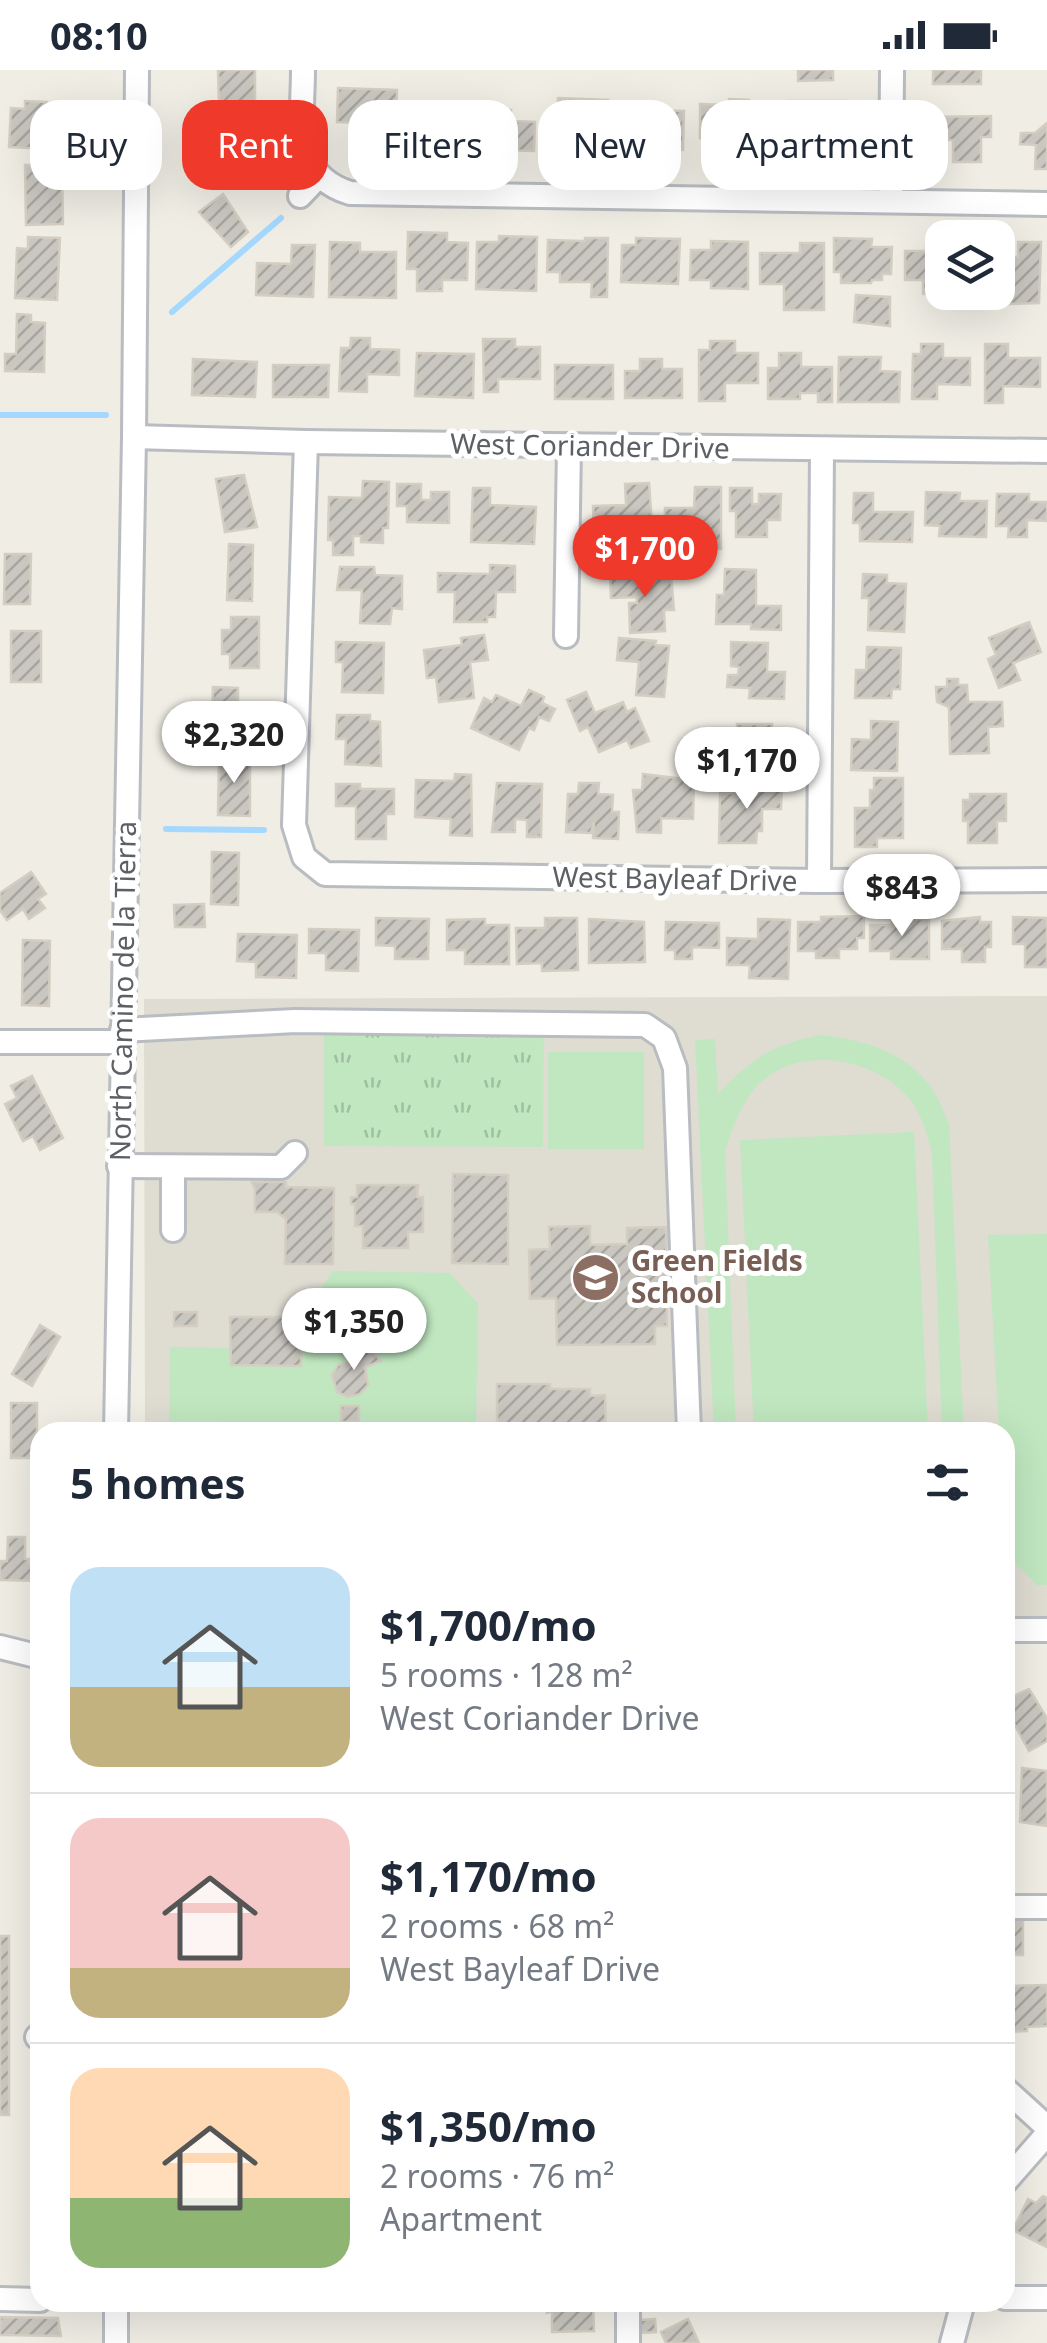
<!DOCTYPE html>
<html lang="en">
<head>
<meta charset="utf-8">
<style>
  body { margin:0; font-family:"Noto Sans",sans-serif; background:#f2f2f3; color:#1f2937; height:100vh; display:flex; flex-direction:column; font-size:38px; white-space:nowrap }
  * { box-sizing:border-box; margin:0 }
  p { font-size:32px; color:#747a83 }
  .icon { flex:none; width:55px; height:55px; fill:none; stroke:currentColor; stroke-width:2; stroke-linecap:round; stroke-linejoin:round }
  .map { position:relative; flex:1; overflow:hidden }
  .details { position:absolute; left:30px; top:1352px; width:985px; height:890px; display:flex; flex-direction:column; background:#fff; border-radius:30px; box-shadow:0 10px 40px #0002 }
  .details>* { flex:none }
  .hud { position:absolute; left:30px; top:30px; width:988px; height:90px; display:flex; gap:20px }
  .fabs { position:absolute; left:925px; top:150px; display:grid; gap:20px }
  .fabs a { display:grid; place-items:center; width:90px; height:90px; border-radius:20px; background:#fff; box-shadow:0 10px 40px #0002; font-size:50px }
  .price { position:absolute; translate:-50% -85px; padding:0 22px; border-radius:35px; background:#fff; color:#222; font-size:32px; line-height:65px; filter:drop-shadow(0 2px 5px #0008) }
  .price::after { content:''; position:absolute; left:50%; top:60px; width:30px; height:22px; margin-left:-15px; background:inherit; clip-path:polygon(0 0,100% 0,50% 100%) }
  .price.active { background:#ef392b; color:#fff }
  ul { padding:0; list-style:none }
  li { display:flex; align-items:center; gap:30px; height:250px; padding:0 40px }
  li+li { border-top:2px solid #e0e1e3 }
  li span { display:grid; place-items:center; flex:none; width:280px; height:200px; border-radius:30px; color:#555 }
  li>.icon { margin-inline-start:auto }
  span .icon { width:120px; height:120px; fill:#fffc; stroke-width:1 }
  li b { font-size:42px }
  h2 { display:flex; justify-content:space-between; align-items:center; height:120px; padding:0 40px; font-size:42px }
  .chip { padding:0 35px; border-radius:30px; background:#fff; box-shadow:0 10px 40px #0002; font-size:35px; line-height:90px }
  .chip.active { background:#ef392b; color:#fff }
  .status { display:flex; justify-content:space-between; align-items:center; height:70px; padding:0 50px; background:#fff; direction:ltr }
  .status svg { height:28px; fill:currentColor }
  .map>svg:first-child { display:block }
</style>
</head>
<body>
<div class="status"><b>08:10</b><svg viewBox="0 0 49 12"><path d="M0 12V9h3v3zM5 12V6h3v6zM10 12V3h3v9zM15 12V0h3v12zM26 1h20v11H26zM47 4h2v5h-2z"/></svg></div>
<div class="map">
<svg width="1047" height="2273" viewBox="0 0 1047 2273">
  <defs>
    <pattern id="park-tufts" width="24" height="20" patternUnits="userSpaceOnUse" patternTransform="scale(2.5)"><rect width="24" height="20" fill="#c0e7c0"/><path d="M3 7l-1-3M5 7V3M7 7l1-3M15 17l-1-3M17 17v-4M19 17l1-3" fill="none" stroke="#9fbfa0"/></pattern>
    <pattern id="building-hatch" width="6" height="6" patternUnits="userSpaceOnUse" patternTransform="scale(2.5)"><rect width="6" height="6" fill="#cac7c1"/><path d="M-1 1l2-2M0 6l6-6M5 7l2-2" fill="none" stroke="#a7a5a0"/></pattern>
  </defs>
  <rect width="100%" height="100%" fill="#efede4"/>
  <polygon fill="#dfdcd2" points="1047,926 1047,1547 1005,1547 1005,1362 145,1362 144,929"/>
  <g fill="#c0e7c0">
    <path d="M820,965C861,970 899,979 927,1012C937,1023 943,1041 949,1054L964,1362H942L932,1083C926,1060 920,1038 902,1021C864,985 793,976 755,1018C740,1036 732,1060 725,1081L736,1362H714L695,970L715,969L718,1024C753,987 770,976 820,965Z"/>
    <rect x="548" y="982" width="96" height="97"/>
    <polygon points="914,1062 928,1362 754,1362 740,1070"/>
    <polygon points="1047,1164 1047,1515 1037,1515 1006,1484 1005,1362 999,1362 988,1165"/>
    <polygon points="333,1201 450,1203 478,1234 476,1362 293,1362 293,1353 169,1351 170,1277 232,1278 232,1295 300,1296 302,1247"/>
  </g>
  <polygon fill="url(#park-tufts)" points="324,959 544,961 543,1077 324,1076"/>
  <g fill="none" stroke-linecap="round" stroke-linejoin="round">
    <g stroke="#a4d8ff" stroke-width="6">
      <polyline points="172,242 281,148"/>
      <polyline points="0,345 106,345"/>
      <polyline points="166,759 264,760"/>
    </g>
  </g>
  <g fill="url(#building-hatch)" stroke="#d4cec2" stroke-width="2.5">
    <polygon points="218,0 255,0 255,35 219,35"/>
    <polygon points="798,0 833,0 833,10 798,11"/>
    <rect x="933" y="0" width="48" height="14"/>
    <polygon points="338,18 397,20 396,51 389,51 388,77 365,76 366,53 337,52"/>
    <polygon points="558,28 608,30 606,87 585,86 586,62 557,60"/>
    <polygon points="729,29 749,30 749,87 726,87 726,68 700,68 700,34 729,35"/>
    <polygon points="25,31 47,32 47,38 55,38 54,64 49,64 48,79 9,77 11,38 25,39"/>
    <polygon points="788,31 846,31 847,56 821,56 822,81 793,81 793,75 780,75 779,40 788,40"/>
    <polygon points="419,32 462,33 460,85 439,84 440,66 418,65"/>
    <polygon points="481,39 511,40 511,51 535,52 534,81 497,80 499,72 480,72"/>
    <polygon points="624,40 684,41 683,80 665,80 665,87 642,87 642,79 623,78"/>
    <polygon points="190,46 233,46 233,106 204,106 204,79 190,79"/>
    <polygon points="991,46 991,67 981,67 981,92 953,92 953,70 933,70 932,47"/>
    <polygon points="1047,53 1047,99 1035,99 1036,75 1020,74 1021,63 1035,63"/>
    <polygon points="62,94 63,154 26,155 25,95"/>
    <polygon points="223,124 248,162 231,177 199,142"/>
    <polygon points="408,162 447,163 447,172 468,173 467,210 442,210 442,221 417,221 417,199 407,199"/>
    <polygon points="499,166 537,167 536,221 476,219 477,172 499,172"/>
    <polygon points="28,167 60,168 57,230 15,228 17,178 28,179"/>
    <polygon points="585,168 608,168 607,227 591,227 592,212 560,212 560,202 547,202 548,170 585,171"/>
    <polygon points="636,168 680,169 678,214 621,212 622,175 636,175"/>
    <polygon points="834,168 872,169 871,177 892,177 891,204 882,204 882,210 872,210 871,213 841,213 841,202 834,202"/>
    <polygon points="711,171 748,172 748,219 711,218 711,210 690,210 691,180 711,180"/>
    <polygon points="330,172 360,173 360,182 396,182 396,228 329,227"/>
    <polygon points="1018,172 1041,172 1039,233 979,235 979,222 998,222 998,191 1001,191 1001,187 1018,187"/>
    <polygon points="800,173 824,173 824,240 784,240 784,214 760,214 760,183 800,183"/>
    <polygon points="292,175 315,175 313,227 256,225 257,193 291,194"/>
    <polygon points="926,176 942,176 943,224 923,224 923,210 905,210 905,181 926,181"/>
    <polygon points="856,225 890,227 890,256 854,252"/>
    <polygon points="17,244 31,245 31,252 45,253 44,302 5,301 5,284 16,284"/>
    <polygon points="351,268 370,268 370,279 399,280 399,305 367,304 367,322 339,321 341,278 350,278"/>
    <polygon points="483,269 515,269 515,277 540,277 540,309 498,309 498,322 484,322"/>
    <polygon points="710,271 735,271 735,283 758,283 758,313 725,313 725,331 699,331 699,280 710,280"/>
    <polygon points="921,274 943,274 943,288 970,288 970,315 937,314 937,329 912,329 913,284 921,284"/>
    <polygon points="985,274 1008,274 1008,288 1040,288 1040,317 1003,316 1003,333 985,333"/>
    <polygon points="417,283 474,284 473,328 415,326"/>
    <polygon points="779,283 801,283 801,297 832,297 832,332 818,332 818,323 800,323 800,329 768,329 768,298 779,298"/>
    <polygon points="839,287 881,287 880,301 900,302 899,332 838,332"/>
    <polygon points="193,289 257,292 255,327 192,325"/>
    <polygon points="640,289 662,289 662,299 682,299 682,328 625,328 625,301 640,301"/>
    <polygon points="273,295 329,295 328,327 273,327"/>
    <rect x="555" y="295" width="58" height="34"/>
    <polygon points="244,405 257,457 225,462 216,409"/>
    <polygon points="363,411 389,412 388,458 383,458 383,473 361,472 361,466 353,466 353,485 333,485 333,470 328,470 329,427 362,428"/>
    <polygon points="649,413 654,482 642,482 642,465 605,466 605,486 589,486 588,467 594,467 593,436 626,435 625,414"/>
    <polygon points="397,414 421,414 421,430 431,430 431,422 449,422 449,453 407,452 407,436 397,436"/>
    <polygon points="695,417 721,417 721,479 685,478 685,469 674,469 674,474 664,474 665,438 694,438"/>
    <polygon points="473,418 490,418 490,435 536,437 534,474 471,472"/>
    <polygon points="730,418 752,418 752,434 759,434 759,424 781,424 780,450 767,450 767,467 736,467 736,441 730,441"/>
    <polygon points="926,422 960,423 959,431 987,431 986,467 939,466 940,456 925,455"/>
    <polygon points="854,423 873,423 873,442 913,442 912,472 860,471 860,453 853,453"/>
    <polygon points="997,424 1029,424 1029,432 1047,432 1047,451 1027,450 1027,467 1008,467 1009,456 996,456"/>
    <polygon points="229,474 253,475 252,531 227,530"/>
    <polygon points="5,484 31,484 30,534 4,534"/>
    <polygon points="490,495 515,496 515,522 496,522 495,547 487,547 487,552 454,552 455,522 438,522 438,503 490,504"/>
    <polygon points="340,497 374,497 375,505 402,506 402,539 392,538 390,554 360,553 362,520 337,520"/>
    <polygon points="725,499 756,500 756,536 781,536 781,560 751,559 751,554 716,554 717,525 724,525"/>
    <polygon points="633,504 633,507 671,504 674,540 664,540 665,561 630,563 629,533 637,533 637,527 611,528 610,505"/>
    <polygon points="863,504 887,505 887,513 906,514 904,562 868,560 869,528 862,528"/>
    <polygon points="231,547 259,547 259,598 230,598 230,584 222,584 222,560 231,560"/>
    <polygon points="1029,552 1041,582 1013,593 1020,610 999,618 988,589 996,585 989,568"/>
    <rect x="11" y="561" width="30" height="51"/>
    <polygon points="484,565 488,590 470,592 474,628 439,632 436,607 427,608 424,580 462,575 461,568"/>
    <polygon points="619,568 656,571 655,575 669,576 664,627 636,625 639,592 617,590"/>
    <polygon points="336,572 384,573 383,623 342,622 343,592 336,592"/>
    <polygon points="731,572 768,573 767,602 785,602 784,629 749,628 750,618 727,617 728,605 738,605 739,597 731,596"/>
    <polygon points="867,577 901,578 900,619 892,619 891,628 855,628 856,600 866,600"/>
    <polygon points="947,609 958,609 958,615 967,615 968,632 1002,632 1003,656 988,657 989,683 950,684 949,637 937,632 936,617 947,617"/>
    <polygon points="213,617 238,618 238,643 260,643 259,671 211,669"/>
    <polygon points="529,620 544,627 542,633 555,639 549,651 539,647 534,660 529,658 519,680 471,658 484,628 492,632 496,625 521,636"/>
    <polygon points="586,622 595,643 623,632 627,642 635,638 649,671 631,678 627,670 599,682 588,657 580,661 567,630"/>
    <polygon points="337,645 370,645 370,651 380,652 381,696 345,694 346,669 336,669"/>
    <polygon points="871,651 898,652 897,701 851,700 852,669 871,670"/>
    <polygon points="737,654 772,654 772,674 761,674 761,682 778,682 778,704 740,704 740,684 725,684 725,663 737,663"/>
    <polygon points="219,686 250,687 250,746 218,745"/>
    <polygon points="455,704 471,705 472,766 450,765 451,749 415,747 416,710 454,711"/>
    <polygon points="643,704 694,710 693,749 661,748 661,763 637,762 633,720 642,720"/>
    <polygon points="874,708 903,708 903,768 877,768 877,777 855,777 855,738 870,738 870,720 874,720"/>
    <polygon points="749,712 782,713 781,739 762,739 762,761 757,761 756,773 719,773 720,723 748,723"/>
    <polygon points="497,713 542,714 541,767 527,767 527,750 515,749 515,762 492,762"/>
    <polygon points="579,713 599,713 598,724 613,725 612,742 619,742 618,769 593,768 594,752 591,763 566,762 568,724 578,724"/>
    <polygon points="336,714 360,714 360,719 394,719 394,744 386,744 386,769 356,769 356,736 336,736"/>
    <polygon points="970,724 1006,724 1006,751 997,751 997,773 968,773 968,751 963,751 963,730 970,730"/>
    <polygon points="212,782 239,783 238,835 211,834"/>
    <polygon points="31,802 46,824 38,829 45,838 29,849 23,839 7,850 0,840 0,823"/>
    <polygon points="204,834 205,857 175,857 174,835"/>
    <polygon points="864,846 864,868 857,868 857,879 839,879 839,888 816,888 816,881 798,881 798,852 821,852 821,847"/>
    <polygon points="980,847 980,852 991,852 991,877 985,877 985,892 962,892 962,879 942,879 942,851"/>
    <polygon points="1013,847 1047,848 1047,897 1025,897 1025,874 1013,874"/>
    <polygon points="376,848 429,849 428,889 395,889 395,876 376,875"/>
    <polygon points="545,848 577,848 578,900 542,901 542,893 517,894 516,858 545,858"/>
    <polygon points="485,849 485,855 509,855 509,894 465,894 465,880 447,880 447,850"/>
    <polygon points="589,849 644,852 645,892 589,893"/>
    <polygon points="758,849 790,850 788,909 749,908 750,895 727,895 727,868 758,869"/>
    <polygon points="892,849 929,849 929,889 891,889 891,881 870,881 870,855 892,855"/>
    <polygon points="666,852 719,853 719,878 692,877 692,889 675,889 675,880 665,880"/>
    <polygon points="309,859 359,860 358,901 326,900 326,883 309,883"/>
    <polygon points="238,864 297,865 296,908 256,907 256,892 237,891"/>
    <polygon points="23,870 50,871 49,936 22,935"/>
    <polygon points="32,1006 63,1068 40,1080 33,1066 23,1071 5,1034 17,1028 11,1016"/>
    <polygon points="453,1104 508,1105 508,1194 452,1193"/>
    <polygon points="252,1112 286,1112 286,1117 334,1118 333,1194 285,1194 286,1149 277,1142 255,1142 255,1119"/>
    <polygon points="357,1115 418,1115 417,1127 423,1127 423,1162 408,1162 408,1178 363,1178 363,1156 355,1156 355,1134 351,1134 351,1127 357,1127"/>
    <polygon points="590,1156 590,1175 627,1174 627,1158 666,1157 667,1256 655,1256 655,1274 557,1275 556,1228 530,1229 529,1180 550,1179 549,1157"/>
    <rect x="174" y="1242" width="23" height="14"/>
    <polygon points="230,1247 302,1247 301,1296 231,1295"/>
    <polygon points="40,1255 60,1267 32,1316 12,1304"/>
    <polygon points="356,1275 371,1280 381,1291 365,1297 368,1315 360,1324 348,1327 337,1322 332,1305 338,1295 355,1291"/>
    <polygon points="497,1314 550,1314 550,1319 590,1319 590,1326 605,1325 606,1362 497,1362"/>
    <rect x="11" y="1333" width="26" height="55"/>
    <rect x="341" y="1336" width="18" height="16"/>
    <polygon points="8,1467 25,1467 25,1489 29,1489 29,1493 40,1494 40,1511 0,1510 0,1491 7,1491"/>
    <polygon points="1029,1619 1047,1648 1047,1671 1029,1681 1005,1637 1005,1630"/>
    <polygon points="1022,1698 1047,1701 1047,1756 1020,1752"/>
    <rect x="1005" y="1848" width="18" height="37"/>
    <rect x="0" y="1866" width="9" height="179"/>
    <polygon points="1047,1915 1047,1956 1027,1957 1027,1961 1005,1962 1005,1916"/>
    <polygon points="1043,2126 1047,2128 1047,2177 1013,2160 1028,2129 1036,2133"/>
    <polygon points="547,2232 593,2232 594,2261 552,2262 552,2241 547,2243"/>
    <polygon points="0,2247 58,2248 61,2266 0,2265"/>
    <polygon points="655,2249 656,2262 640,2263 640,2250"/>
    <polygon points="688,2249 699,2273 666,2273 661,2262"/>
  </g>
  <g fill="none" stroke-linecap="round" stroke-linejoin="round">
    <defs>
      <g id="minor">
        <path d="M303,0C303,51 290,104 350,123L1047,134"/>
        <polyline points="300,126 319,106"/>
        <polyline points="891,130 892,0"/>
        <polyline points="134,367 306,372 1047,381"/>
        <polyline points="306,372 294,755 304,787 325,804 819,811 1047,810"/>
        <polyline points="566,566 569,375"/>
        <polyline points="819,811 822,380"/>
        <polyline points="122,960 295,951 645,955 664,968 675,998 689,1362"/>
        <polyline points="0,972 121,972"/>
        <polyline points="119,1096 281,1097 295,1083"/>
        <polyline points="173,1097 173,1160"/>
        <polyline points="116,1362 134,367 137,0"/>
        <polyline points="1005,1560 1047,1560"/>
        <polyline points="0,1577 40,1587"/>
        <polyline points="1005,1837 1047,1837"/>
        <polyline points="37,1967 40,1967"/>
        <polyline points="1005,2019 1047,2057"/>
        <polyline points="1005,2112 1047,2064"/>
        <polyline points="1005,2228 1047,2228"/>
        <polyline points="0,2229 40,2230"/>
        <polyline points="116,2232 116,2273"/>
        <polyline points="628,2273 628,2232"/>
        <polyline points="952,2273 963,2232"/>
      </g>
    </defs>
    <use href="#minor" stroke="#b9bcc1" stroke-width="28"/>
    <use href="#minor" stroke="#fff" stroke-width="22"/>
  </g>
  <defs>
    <symbol id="school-disc" viewBox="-11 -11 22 22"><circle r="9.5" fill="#8d6e63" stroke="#fff"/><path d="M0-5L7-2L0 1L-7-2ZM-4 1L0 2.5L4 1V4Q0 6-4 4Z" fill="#fff"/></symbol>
  </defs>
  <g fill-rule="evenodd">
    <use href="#school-disc" x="568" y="1180" width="55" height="55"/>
  </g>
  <g text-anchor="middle" stroke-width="10" stroke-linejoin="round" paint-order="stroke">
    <g font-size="28" fill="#5c6065" stroke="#fff">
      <text transform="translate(590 376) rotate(1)" y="10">West Coriander Drive</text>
      <text transform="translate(675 809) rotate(1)" y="10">West Bayleaf Drive</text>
      <text transform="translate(123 921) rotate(-89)" y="10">North Camino de la Tierra</text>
    </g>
    <g font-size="28" font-weight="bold" fill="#785e54" stroke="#fff" text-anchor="start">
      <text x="631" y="1201">Green Fields<tspan x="631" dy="32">School</tspan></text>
    </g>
  </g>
</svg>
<div class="fabs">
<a><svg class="icon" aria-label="layers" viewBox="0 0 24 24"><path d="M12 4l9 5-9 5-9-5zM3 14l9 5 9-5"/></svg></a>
</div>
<b class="price active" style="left:645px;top:530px">$1,700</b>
<b class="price" style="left:234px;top:716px">$2,320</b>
<b class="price" style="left:747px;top:742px">$1,170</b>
<b class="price" style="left:902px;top:869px">$843</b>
<b class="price" style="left:354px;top:1303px">$1,350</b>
<div class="hud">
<a class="chip">Buy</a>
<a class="chip active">Rent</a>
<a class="chip">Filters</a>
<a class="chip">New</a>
<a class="chip">Apartment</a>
</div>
<section class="details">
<h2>5 homes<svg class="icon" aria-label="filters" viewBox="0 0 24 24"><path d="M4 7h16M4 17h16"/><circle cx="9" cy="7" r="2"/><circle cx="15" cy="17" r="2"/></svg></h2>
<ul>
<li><span style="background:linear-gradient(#bfe0f5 60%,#c2b280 0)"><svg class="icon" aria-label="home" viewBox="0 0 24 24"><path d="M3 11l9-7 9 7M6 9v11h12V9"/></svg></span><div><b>$1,700/mo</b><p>5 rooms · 128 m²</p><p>West Coriander Drive</p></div></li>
<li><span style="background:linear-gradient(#f6c9c9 75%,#c2b280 0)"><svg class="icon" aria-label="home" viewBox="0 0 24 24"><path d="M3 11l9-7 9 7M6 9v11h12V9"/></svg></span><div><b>$1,170/mo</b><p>2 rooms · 68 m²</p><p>West Bayleaf Drive</p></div></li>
<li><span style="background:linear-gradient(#ffd9b3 65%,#8fb573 0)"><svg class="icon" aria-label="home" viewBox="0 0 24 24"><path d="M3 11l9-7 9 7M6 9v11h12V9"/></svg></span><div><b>$1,350/mo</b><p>2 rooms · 76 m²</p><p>Apartment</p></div></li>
</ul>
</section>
</div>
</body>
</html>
